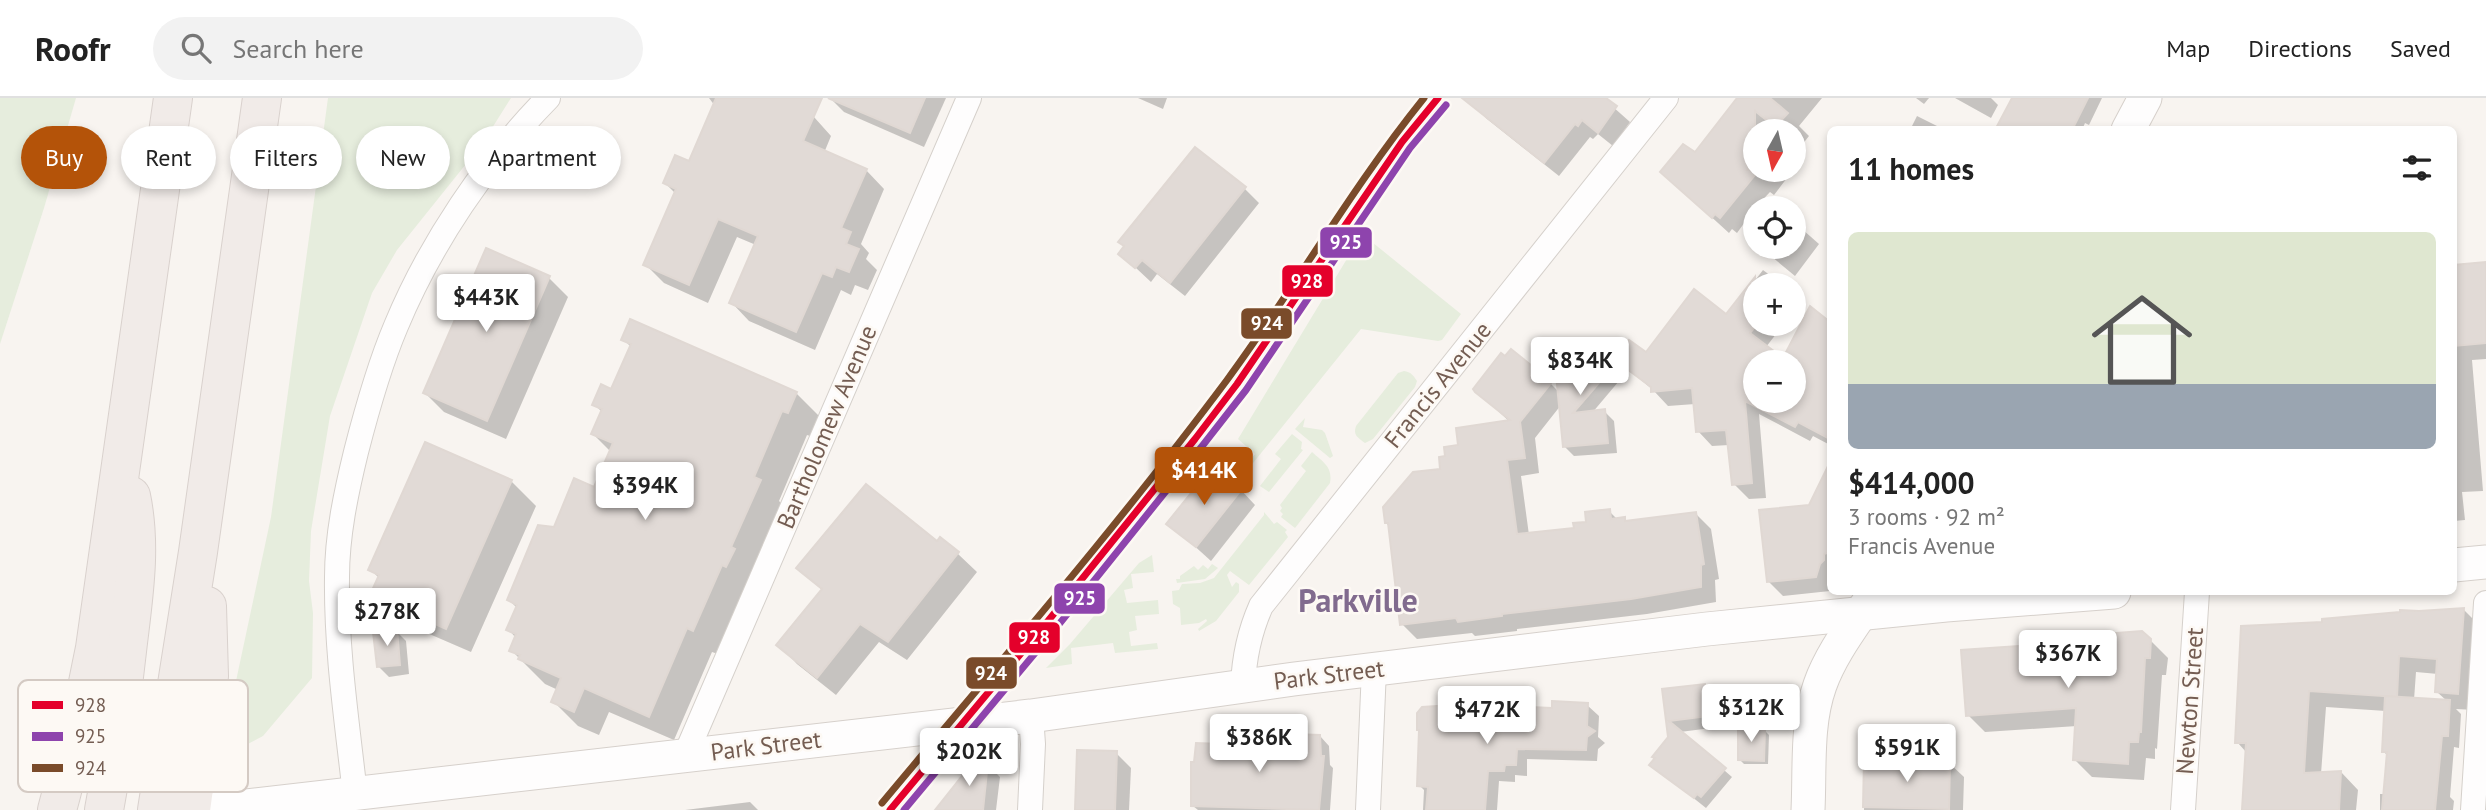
<!DOCTYPE html>
<html lang="en">
<head>
<meta charset="utf-8">
<style>
  body { margin:0; font-family:"PT Sans",sans-serif; background:#f2f2f2; color:#222; height:100vh; display:flex; flex-direction:column; font-size:26px; white-space:nowrap }
  * { box-sizing:border-box; margin:0 }
  p { font-size:23px; color:#767676 }
  .icon { flex:none; width:38px; height:38px; fill:none; stroke:currentColor; stroke-width:2; stroke-linecap:round; stroke-linejoin:round }
  .map { position:relative; flex:1; overflow:hidden }
  .drawer { position:absolute; left:1827px; top:28px; width:630px; height:469px; display:flex; flex-direction:column; background:#fff; border-radius:10px; box-shadow:0 4px 10px #0003 }
  .drawer>* { flex:none }
  .top-card { position:absolute; left:21px; top:28px; width:665px; height:63px; display:flex; gap:14px }
  .needle { width:46px; rotate:188deg }
  .controls { position:absolute; left:1743px; top:21px; display:grid; gap:14px }
  .controls a { display:grid; place-items:center; width:63px; height:63px; border-radius:50%; background:#fff; box-shadow:0 4px 10px #0003; font-size:35px }
  .price { position:absolute; translate:-50% -60px; padding:0 16px; border-radius:7px; background:#fff; color:#222; font-size:23px; line-height:46px; filter:drop-shadow(0 2px 4px #0008) }
  .price::after { content:''; position:absolute; left:50%; top:42px; width:21px; height:16px; margin-left:-10px; background:inherit; clip-path:polygon(0 0,100% 0,50% 100%) }
  .price.on { background:#b45309; color:#fff }
  ul { padding:0; list-style:none }
  li { display:grid; align-content:center; gap:14px; height:371px; padding:0 21px }
  li span { display:grid; place-items:center; height:217px; border-radius:10px; color:#555 }
  li>.icon { margin-inline-start:auto }
  span .icon { width:126px; height:126px; fill:#fffc; stroke-width:1 }
  li b { font-size:30px }
  h2 { display:flex; justify-content:space-between; align-items:center; height:84px; padding:0 21px; font-size:30px }
  .chip { padding:0 24px; border-radius:32px; background:#fff; box-shadow:0 4px 10px #0003; font-size:24px; line-height:63px }
  .chip.on { background:#b45309; color:#fff }
  header { display:flex; align-items:center; gap:42px; box-sizing:border-box; height:98px; padding:0 35px; background:#fff; border-bottom:2px solid #e0e0e0 }
  header strong { font-size:33px }
  nav { display:flex; gap:38px; margin-inline-start:auto; font-size:24px }
  .search { width:490px; height:63px; background:#f2f2f2; display:flex; align-items:center; gap:18px; box-sizing:border-box; padding:0 24px; border-radius:38px; color:#767676; font-size:26px }
  .map>svg:first-child { display:block }
</style>
</head>
<body>
<header>
<strong>Roofr</strong>
<div class="search"><svg class="icon" aria-label="search" viewBox="0 0 24 24"><circle cx="10" cy="10" r="6"/><path d="M15 15l6 6"/></svg>Search here</div>
<nav><a>Map</a><a>Directions</a><a>Saved</a></nav>
</header>
<div class="map">
<svg width="2486" height="712" viewBox="0 0 2486 712">
  <rect width="100%" height="100%" fill="#f8f4f0"/>
  <g fill="#e6eddd">
    <polygon points="0,0 76,0 44,110 0,246"/>
    <polygon points="328,0 511,0 482,46 397,152 372,195 330,318 311,433 309,483 313,515 312,580 263,638 240,650 232,647 236,583 271,419"/>
    <polygon points="1362,136 1461,216 1442,242 1438,243 1361,231 1245,375 1242,373 1255,356 1238,341"/>
    <path d="M1404,273C1411,274 1413,277 1417,283L1415,289L1373,341L1365,345C1357,339 1353,337 1356,328L1398,275Z"/>
    <polygon points="1305,320 1303,329 1322,332 1325,335 1333,358 1330,360 1295,331"/>
    <polygon points="1292,336 1302,344 1301,351 1303,352 1269,394 1260,388 1281,361 1275,356"/>
    <path d="M1312,354C1323,364 1333,369 1330,385L1295,430L1281,419L1283,416L1280,413L1282,410L1280,407L1306,373L1301,368Z"/>
    <polygon points="1264,414 1274,426 1277,424 1287,432 1285,434 1288,439 1249,487 1230,473 1227,477 1232,489 1236,484 1239,486 1239,494 1216,523 1199,533 1198,531 1207,523 1206,521 1199,525 1181,527 1180,510 1173,506 1172,493 1179,492 1182,486 1200,485 1214,480 1264,417"/>
    <polygon points="1152,457 1154,474 1131,476 1133,490 1124,492 1127,505 1158,502 1159,516 1135,518 1137,532 1129,534 1131,548 1157,545 1158,551 1115,555 1113,545 1071,550 1072,566 1046,570 1070,546 1139,465"/>
    <polygon points="1212,466 1218,470 1205,481 1177,485 1176,481 1180,481 1180,478 1194,468 1198,472 1203,467 1208,471"/>
  </g>
  <g fill="#0003" fill-rule="evenodd">
    <polygon points="709,0 797,0 831,38 824,55 866,72 884,91 861,146 869,155 866,161 877,172 868,192 855,187 851,197 841,192 815,252 749,223 731,204 756,147 737,139 708,205 664,185 645,166 675,95 665,85 690,66 715,8"/>
    <polygon points="830,0 946,0 924,49 844,14"/>
    <polygon points="1138,0 1167,0 1163,11"/>
    <polygon points="1477,0 1603,0 1630,24 1613,48 1598,36 1593,41 1590,39 1559,78 1487,21 1472,6"/>
    <polygon points="1740,0 1822,0 1799,28 1809,38 1794,57 1794,33 1755,33 1755,72 1782,72 1781,74 1787,80 1774,97 1770,94 1755,110 1737,135 1732,131 1729,135 1662,74 1695,56"/>
    <polygon points="1916,0 1929,0 1924,6"/>
    <polygon points="1955,0 1991,0 1998,7 1991,20"/>
    <polygon points="2014,0 2102,0 2089,27 2085,25 2082,32 2017,32"/>
    <polygon points="1917,18 1941,30 1942,32 1910,32"/>
    <polygon points="1244,90 1259,105 1185,198 1157,176 1151,184 1121,156"/>
    <polygon points="1794,124 1819,146 1795,178 1766,154 1770,149 1794,149"/>
    <polygon points="2486,166 2486,261 2472,262 2483,393 2462,394 2465,422 2454,423 2454,169"/>
    <path d="M1763,172L1783,187H1755V226H1784L1766,249L1783,263L1809,214L1830,225V347L1813,338L1810,343L1759,316L1766,400L1749,401L1734,386L1729,347L1712,348L1698,333L1695,306L1668,308L1653,292L1617,262L1646,256L1727,219ZM1755,264H1794V303H1755Z"/>
    <polygon points="549,180 568,199 506,341 444,314 425,295"/>
    <polygon points="1794,201 1799,206 1794,213"/>
    <polygon points="623,241 796,295 821,320 813,339 807,337 779,403 784,408 718,556 712,554 674,642 609,614 599,637 578,628 553,603 558,592 545,586 511,552 516,540 508,531 517,510 509,502 555,431 595,391 611,354 593,336 603,315 594,306 612,293 631,249"/>
    <polygon points="1609,273 1619,283 1592,315 1604,313 1614,323 1617,355 1574,358 1564,348 1561,307 1535,340 1539,375 1521,378 1529,437 1576,432 1609,413 1618,422 1624,421 1628,425 1695,415 1711,431 1719,481 1715,482 1716,504 1647,516 1517,531 1517,533 1475,538 1472,535 1417,541 1402,526 1390,429 1386,425 1442,372 1447,360 1460,349 1510,324 1476,293 1550,285 1559,294"/>
    <polygon points="1830,368 1830,493 1783,498 1768,483"/>
    <polygon points="511,383 536,408 471,554 397,522 372,497 379,480 370,471"/>
    <polygon points="1241,392 1255,407 1211,463 1169,425"/>
    <polygon points="937,446 958,456 977,474 907,562 879,544 836,597 797,566 779,547 823,493 799,470"/>
    <path d="M2464,512L2481,529L2475,612L2456,611L2461,616L2459,650L2454,649L2450,699L2454,703L2453,712H2380V696H2385L2388,658L2383,653L2386,613L2326,609L2321,676L2341,674L2358,692L2356,712H2244L2247,655L2237,644L2323,525ZM2416,574L2438,576L2437,594L2447,603L2414,602Z"/>
    <polygon points="396,533 406,543 409,576 389,579 379,569"/>
    <polygon points="2142,534 2168,560 2166,577 2162,577 2157,651 2155,650 2155,661 2146,660 2144,682 2092,679 2075,662 2077,628 1985,634 1968,617 2034,549 2052,566 2053,575 2077,574"/>
    <polygon points="1704,587 1715,599 1719,629 1680,634 1732,679 1706,710 1652,667 1670,640 1664,592"/>
    <polygon points="1587,607 1599,618 1598,639 1605,645 1598,651 1597,663 1527,661 1527,678 1515,677 1515,684 1499,683 1497,712 1423,712 1424,692 1419,687 1553,612"/>
    <polygon points="1764,632 1769,637 1768,666 1744,666 1739,661"/>
    <polygon points="1320,638 1329,648 1330,667 1333,670 1330,712 1198,712 1193,708 1261,647 1262,640"/>
    <polygon points="985,652 997,664 997,676 1000,679 996,712 943,712 943,705"/>
    <polygon points="1116,655 1131,670 1129,712 1077,712"/>
    <polygon points="1865,663 1949,665 1964,679 1963,712 1864,712"/>
    <polygon points="750,704 758,712 685,712"/>
  </g>
  <g fill="#e1dad6" stroke="#e0d8d3" stroke-width="2" fill-rule="evenodd">
    <polygon points="716,0 822,0 803,43 867,71 841,130 851,134 846,146 859,151 849,174 836,169 832,179 822,175 796,234 729,205 758,138 718,121 689,187 643,167 676,91 663,85 675,57 689,63"/>
    <polygon points="828,0 925,0 910,35"/>
    <polygon points="1462,0 1606,0 1617,8 1598,35 1582,22 1578,28 1575,26 1544,65"/>
    <polygon points="1737,0 1770,0 1788,15 1775,29 1755,13 1755,60 1747,72 1759,72 1720,120 1715,116 1712,120 1660,74 1683,46 1695,54"/>
    <polygon points="2012,0 2088,0 2072,32 1995,32"/>
    <polygon points="1195,49 1246,89 1170,185 1142,162 1135,170 1118,156 1124,148 1118,144"/>
    <polygon points="486,150 550,178 487,323 423,295"/>
    <polygon points="2486,164 2486,245 2454,248 2454,167"/>
    <path d="M1755,179V229L1750,235L1783,260L1810,208L1830,224V341L1798,324L1795,329L1745,303L1752,385L1732,387L1726,332L1696,334L1692,290L1651,294V289L1615,262L1629,242L1646,254L1694,191L1726,216ZM1755,264H1794V303H1755Z"/>
    <polygon points="630,221 797,294 788,315 782,313 754,379 761,382 731,449 735,451 726,469 722,467 693,533 687,530 649,619 584,590 574,614 551,604 561,580 518,561 520,557 509,553 516,536 506,532 517,507 507,502 538,427 554,429 574,380 594,389 613,345 591,336 602,311 592,307 601,286 611,291 631,246 621,242"/>
    <polygon points="1576,242 1610,272 1573,315 1605,311 1608,345 1563,349 1555,266"/>
    <polygon points="1511,251 1552,284 1520,324 1525,360 1507,362 1517,436 1574,430 1573,425 1586,424 1585,414 1610,411 1611,421 1625,419 1625,423 1696,414 1704,466 1701,467 1701,489 1631,501 1502,516 1502,518 1458,524 1456,520 1400,527 1388,425 1385,425 1383,409 1413,374 1440,371 1439,359 1445,358 1444,349 1458,347 1456,330 1510,322 1475,294 1473,291 1501,255 1505,258"/>
    <polygon points="425,344 512,382 446,531 370,497 379,477 368,472"/>
    <polygon points="1830,364 1830,454 1824,456 1824,462 1820,466 1816,479 1767,484 1759,412 1809,407"/>
    <polygon points="1213,368 1242,391 1196,449 1166,426"/>
    <polygon points="866,386 937,443 940,439 959,454 888,544 860,526 817,580 776,547 822,491 796,470"/>
    <polygon points="2464,510 2458,596 2435,594 2437,561 2399,558 2397,599 2309,593 2304,675 2341,673 2339,712 2242,712 2246,645 2235,645 2241,528 2322,524 2322,521 2400,514 2400,512 2419,513"/>
    <polygon points="397,531 400,567 377,569 373,534"/>
    <polygon points="2142,533 2151,541 2150,560 2145,560 2141,634 2139,634 2138,644 2129,644 2128,666 2073,662 2076,610 1966,618 1961,552 2035,547 2039,574 2075,572 2078,538"/>
    <polygon points="1705,586 1709,618 1669,623 1726,670 1701,699 1697,696 1694,700 1649,667 1655,660 1652,659 1668,639 1662,591"/>
    <polygon points="2385,598 2450,602 2448,638 2442,638 2435,712 2382,712 2387,654 2382,654"/>
    <polygon points="1552,603 1588,605 1587,628 1595,633 1587,639 1586,652 1517,651 1516,667 1505,667 1504,673 1488,673 1485,712 1426,712 1428,689 1417,688 1419,632 1417,632 1417,615 1422,609 1468,606 1552,610"/>
    <polygon points="1738,630 1765,631 1764,663 1738,662"/>
    <polygon points="1292,636 1320,637 1321,658 1324,658 1319,712 1191,708 1191,664 1194,664 1196,645 1251,647 1259,646 1260,638 1292,639"/>
    <polygon points="985,649 985,665 988,664 983,712 935,712"/>
    <polygon points="1077,652 1117,653 1115,712 1075,712"/>
    <polygon points="1864,661 1950,663 1949,711 1863,709"/>
  </g>
  <g fill="none" stroke-linecap="round" stroke-linejoin="round">
    <defs>
      <g id="minor">
        <path d="M1243,588C1244,559 1249,535 1261,508L1666,0"/>
        <polyline points="685,658 969,0"/>
        <path d="M355,696C347,624 336,552 337,479C337,437 346,395 356,354C367,311 379,268 396,228C430,146 486,63 548,0"/>
        <polyline points="1030,712 1033,646 1031,618"/>
        <polyline points="1368,712 1374,571"/>
        <polyline points="2183,712 2197,494"/>
        <polyline points="2473,712 2486,505"/>
      </g>
      <g id="secondary">
        <polyline points="2128,32 2145,0"/>
        <polyline points="2454,467 2486,464"/>
        <polyline points="211,712 1031,618 1294,581 1707,531 1946,507 2114,494"/>
        <path d="M1808,712C1810,671 1806,626 1820,587C1831,556 1852,529 1870,502"/>
      </g>
      <g id="motorway">
        <polyline points="57,712 79,629 95,550 173,0"/>
        <path d="M104,712C114,659 121,606 127,553C133,501 142,450 131,398"/>
        <polyline points="157,712 198,454 262,0"/>
        <polyline points="191,712 209,578 207,508"/>
      </g>
    </defs>
    <use href="#minor" stroke="#d5d0cb" stroke-width="26"/>
    <use href="#secondary" stroke="#d6d0cb" stroke-width="35"/>
    <use href="#motorway" stroke="#d9d1cd" stroke-width="40"/>
    <use href="#minor" stroke="#fefdfd" stroke-width="24"/>
    <use href="#secondary" stroke="#fefdfd" stroke-width="33"/>
    <use href="#motorway" stroke="#f1ebe8" stroke-width="38"/>
    <defs>
      <polyline id="bus-1" points="890,712 1048,523 1195,341 1237,286 1402,44 1438,0"/>
      <polyline id="bus-2" points="904,712 1056,530 1203,347 1246,292 1410,50 1446,7"/>
      <path id="bus-3" d="M882,705C998,566 1118,428 1227,282C1295,190 1352,89 1424,0"/>
    </defs>
    <use href="#bus-1" stroke="#fdf9f4" stroke-width="12"/>
    <use href="#bus-2" stroke="#fdf9f4" stroke-width="12"/>
    <use href="#bus-3" stroke="#fdf9f4" stroke-width="12"/>
    <use href="#bus-1" stroke="#e4002b" stroke-width="7"/>
    <use href="#bus-2" stroke="#8e44ad" stroke-width="7"/>
    <use href="#bus-3" stroke="#7a4b2a" stroke-width="7"/>
  </g>
  <g text-anchor="middle" stroke-width="5" stroke-linejoin="round" paint-order="stroke">
    <g font-size="24" fill="#745d52" stroke="#fdf9f4">
      <text transform="translate(1438 287) rotate(-51)" y="8">Francis Avenue</text>
      <text transform="translate(827 329) rotate(-67)" y="8">Bartholomew Avenue</text>
      <text transform="translate(1329 577) rotate(-7)" y="8">Park Street</text>
      <text transform="translate(2190 603) rotate(-86)" y="8">Newton Street</text>
      <text transform="translate(766 648) rotate(-7)" y="8">Park Street</text>
    </g>
    <g font-size="32" font-weight="bold" fill="#816b8e" stroke="#fdf9f4">
      <text x="1358" y="514">Parkville</text>
    </g>
  </g>
  <rect x="18" y="582" width="230" height="112" rx="10" fill="#fdf9f4" stroke="#d4cac3" stroke-width="2"/>
  <rect x="32" y="603" width="31" height="8" fill="#e4002b"/>
  <rect x="32" y="634" width="31" height="9" fill="#8e44ad"/>
  <rect x="32" y="666" width="31" height="8" fill="#7a4b2a"/>
  <g font-size="19" fill="#745d52">
    <text x="75" y="614">928</text>
    <text x="75" y="645">925</text>
    <text x="75" y="677">924</text>
  </g>
  <g stroke="#fdf9f4" stroke-width="2.5">
    <rect x="1319" y="128" width="54" height="33" rx="7" fill="#8e44ad"/>
    <rect x="1281" y="166" width="53" height="34" rx="7" fill="#e4002b"/>
    <rect x="1240" y="209" width="53" height="33" rx="7" fill="#7a4b2a"/>
    <rect x="1053" y="484" width="53" height="33" rx="7" fill="#8e44ad"/>
    <rect x="1008" y="523" width="53" height="33" rx="7" fill="#e4002b"/>
    <rect x="965" y="558" width="53" height="34" rx="7" fill="#7a4b2a"/>
  </g>
  <g font-size="19" text-anchor="middle" font-weight="bold" fill="#fff">
    <text x="1346" y="151">925</text>
    <text x="1307" y="190">928</text>
    <text x="1267" y="232">924</text>
    <text x="1080" y="507">925</text>
    <text x="1034" y="546">928</text>
    <text x="991" y="582">924</text>
  </g>
</svg>
<div class="controls">
<a><svg class="needle" viewBox="-14 -14 28 28"><path d="M0-13l5 13h-10z" fill="#e53935"/><path d="M0 13l5-13h-10z" fill="#767676"/></svg></a>
<a><svg class="icon" aria-label="locate" viewBox="0 0 24 24"><circle cx="12" cy="12" r="6"/><path d="M12 2v4M12 18v4M2 12h4M18 12h4"/></svg></a>
<a>+</a>
<a>−</a>
</div>
<b class="price" style="left:486px;top:236px">$443K</b>
<b class="price" style="left:1580px;top:299px">$834K</b>
<b class="price on" style="left:1204px;top:409px">$414K</b>
<b class="price" style="left:645px;top:424px">$394K</b>
<b class="price" style="left:387px;top:550px">$278K</b>
<b class="price" style="left:2068px;top:592px">$367K</b>
<b class="price" style="left:1751px;top:646px">$312K</b>
<b class="price" style="left:1487px;top:648px">$472K</b>
<b class="price" style="left:1259px;top:676px">$386K</b>
<b class="price" style="left:1907px;top:686px">$591K</b>
<b class="price" style="left:969px;top:690px">$202K</b>
<div class="top-card">
<a class="chip on">Buy</a>
<a class="chip">Rent</a>
<a class="chip">Filters</a>
<a class="chip">New</a>
<a class="chip">Apartment</a>
</div>
<section class="drawer">
<h2>11 homes<svg class="icon" aria-label="filters" viewBox="0 0 24 24"><path d="M4 7h16M4 17h16"/><circle cx="9" cy="7" r="2"/><circle cx="15" cy="17" r="2"/></svg></h2>
<ul>
<li><span style="background:linear-gradient(#dfe7d0 70%,#9aa5b1 0)"><svg class="icon" aria-label="home" viewBox="0 0 24 24"><path d="M3 11l9-7 9 7M6 9v11h12V9"/></svg></span><div><b>$414,000</b><p>3 rooms · 92 m²</p><p>Francis Avenue</p></div></li>
</ul>
</section>
</div>
</body>
</html>
